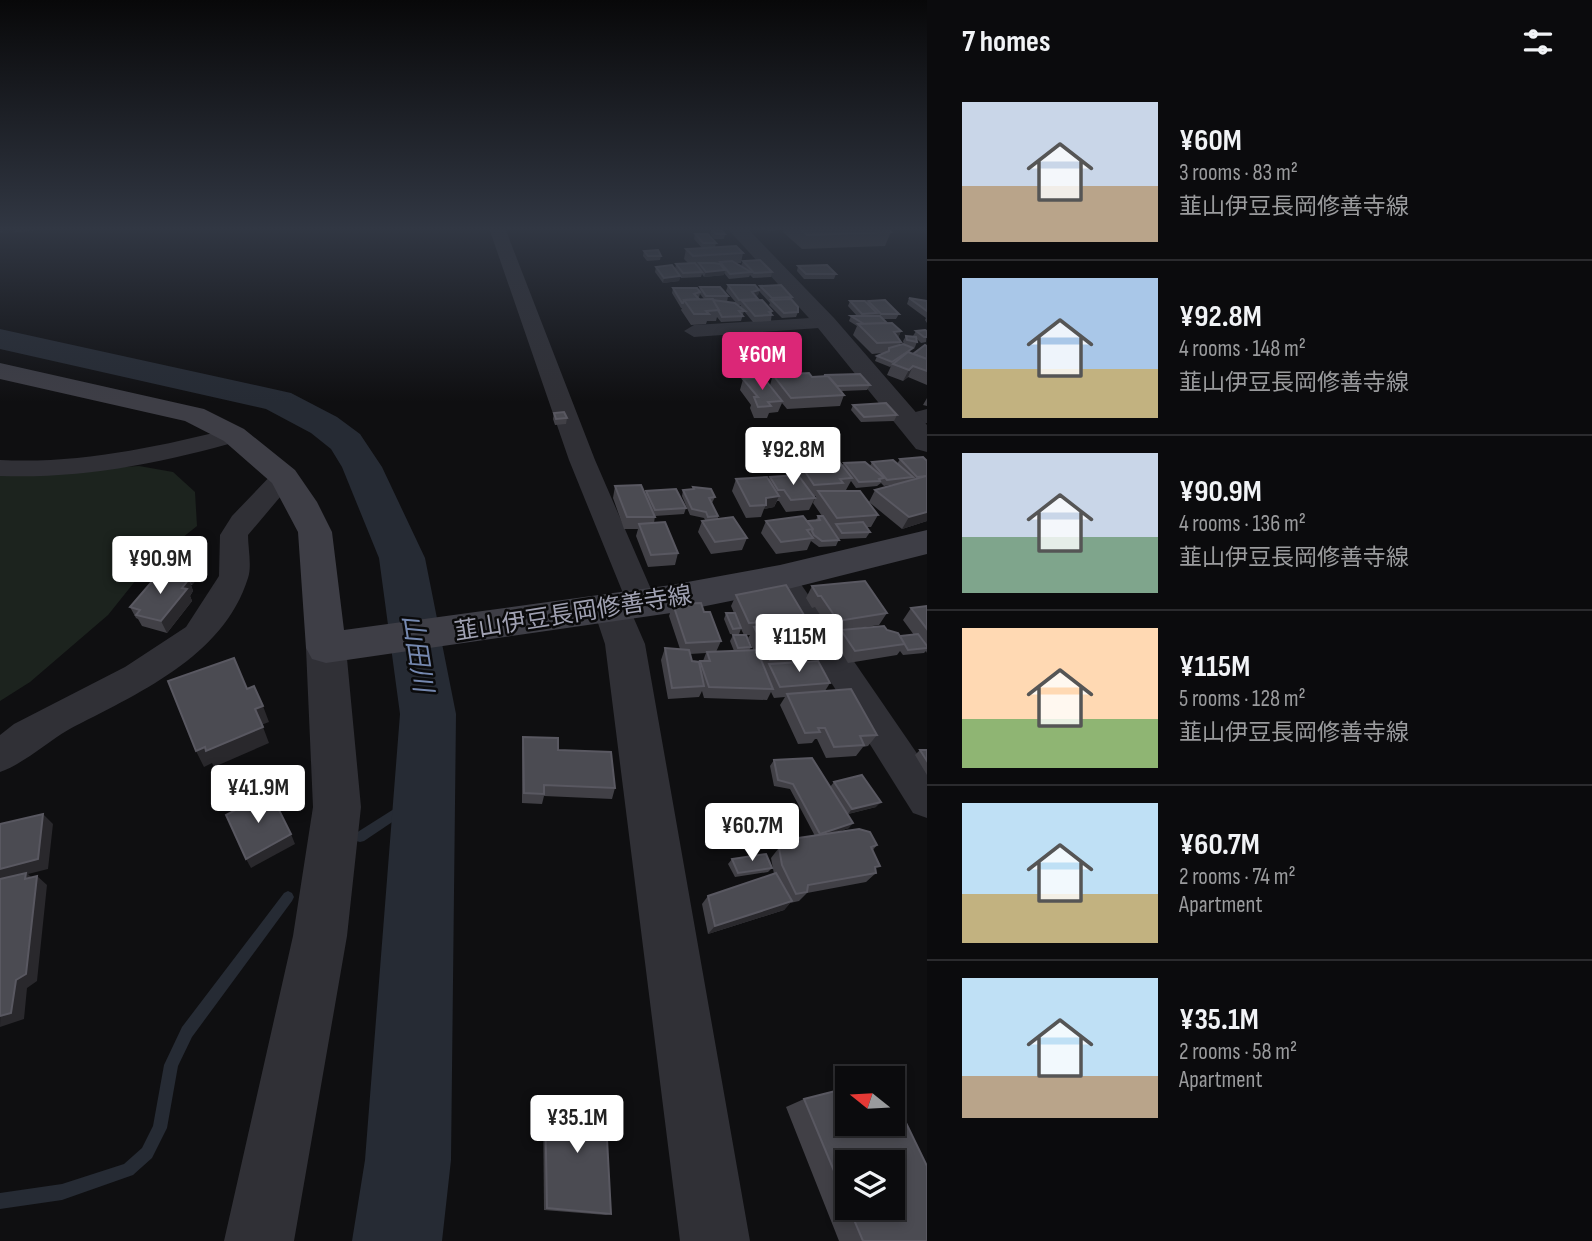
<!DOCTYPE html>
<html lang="en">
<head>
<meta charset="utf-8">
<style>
  body { margin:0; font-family:"Sofia Sans Condensed","Noto Sans JP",sans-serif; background:#141416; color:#f1f3f6; height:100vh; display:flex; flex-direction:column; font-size:26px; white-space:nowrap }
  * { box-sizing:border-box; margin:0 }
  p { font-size:23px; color:#9a9b9d }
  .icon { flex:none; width:38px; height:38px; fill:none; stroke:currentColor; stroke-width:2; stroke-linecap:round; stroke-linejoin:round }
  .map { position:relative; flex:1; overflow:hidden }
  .sheet { display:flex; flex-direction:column; background:#0b0b0d; width:665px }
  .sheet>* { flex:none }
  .needle { width:46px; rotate:288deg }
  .fabs { position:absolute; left:835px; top:1066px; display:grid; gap:14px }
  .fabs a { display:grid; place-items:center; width:70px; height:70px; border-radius:0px; background:#0b0b0d; box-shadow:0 4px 10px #0003,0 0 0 2px #2b2b2e; font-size:35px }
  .price { position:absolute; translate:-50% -60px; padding:0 16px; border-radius:7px; background:#fff; color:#222; font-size:23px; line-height:46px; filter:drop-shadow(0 2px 4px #0008) }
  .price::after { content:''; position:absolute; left:50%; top:42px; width:21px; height:16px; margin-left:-10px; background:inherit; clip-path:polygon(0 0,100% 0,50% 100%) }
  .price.on { background:#db2777; color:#fff }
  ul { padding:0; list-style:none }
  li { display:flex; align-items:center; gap:21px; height:175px; padding:0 35px }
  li+li { border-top:2px solid #2b2b2e }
  li span { display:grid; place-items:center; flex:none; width:196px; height:140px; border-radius:0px; color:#555 }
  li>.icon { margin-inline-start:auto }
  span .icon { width:84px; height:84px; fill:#fffc; stroke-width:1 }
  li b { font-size:30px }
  h2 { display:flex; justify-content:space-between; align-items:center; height:84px; padding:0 35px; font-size:30px }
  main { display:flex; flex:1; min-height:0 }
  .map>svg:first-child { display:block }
</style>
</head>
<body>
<main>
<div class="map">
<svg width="927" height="1241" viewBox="0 0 927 1241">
  <rect width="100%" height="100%" fill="#0f0f11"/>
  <polygon fill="#1c231e" points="139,466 173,472 195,492 197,526 148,565 108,615 30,682 0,701 0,475"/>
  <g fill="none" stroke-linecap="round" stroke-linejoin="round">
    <g fill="#262b34" fill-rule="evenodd">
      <polygon points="44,228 81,228 15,232 13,231 15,230"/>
      <polygon points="0,231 3,231 3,232 0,233"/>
      <polygon points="424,790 428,792 429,795 428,798 364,841 360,842 356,841 354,837 356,833"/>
      <polygon points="288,891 292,893 294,897 292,901 192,1037 178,1066 167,1128 152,1158 133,1175 62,1200 0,1209 0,1193 62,1184 124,1164 142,1148 153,1126 164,1065 182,1027 284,893"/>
    </g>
    <polygon fill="#262b34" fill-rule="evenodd" points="0,329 291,393 337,417 360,434 382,467 425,558 456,714 451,1160 442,1241 352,1241 365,1160 400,714 379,558 342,467 331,449 311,433 266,409 0,349"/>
    <g fill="#303036" fill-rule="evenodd">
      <polygon points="489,228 505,228 595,460 657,603 653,611 642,614 631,611 627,603 569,460"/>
      <polygon points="826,317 833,319 836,323 833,327 694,337 684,331 694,325"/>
      <polygon points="927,409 927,423 908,428 900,426 896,421 900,416"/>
      <path d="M234,428L242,430L246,435L242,440C164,463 82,479 0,476V460C80,464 157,447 234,428Z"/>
      <path d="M284,469L293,471L297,477L248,535C248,548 252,566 248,578C223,658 136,694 68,730C46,743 23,764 0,772V735L14,724L125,667L186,627L219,576L220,535L232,516L275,471Z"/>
      <polygon points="785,574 796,577 927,768 927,818 913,813 770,585 774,577"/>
    </g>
    <g fill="#303036" fill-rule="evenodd">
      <polygon points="727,228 747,228 834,318 927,425 927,452 916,449 818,328"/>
      <polygon points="612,594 625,598 645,644 750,1241 680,1241 605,644 593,608 599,598"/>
      <polygon points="326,633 340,637 346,648 361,807 347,936 294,1241 224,1241 293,936 313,807 306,648 312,637"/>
    </g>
    <polygon fill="#3e3e46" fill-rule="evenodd" points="0,363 204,409 244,429 295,470 317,502 332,532 344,630 671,585 780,565 927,530 927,554 780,591 671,613 326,663 312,659 306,648 298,532 272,483 224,441 185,421 0,379"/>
  </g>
  <g fill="#414046" fill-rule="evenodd">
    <polygon points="761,228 887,228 891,232 885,246 802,249 783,232 784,230 769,231"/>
    <polygon points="711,229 725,234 724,239 714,239 710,234"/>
    <polygon points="695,234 716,243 715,247 702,248 694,239"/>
    <polygon points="686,249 743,253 741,263 736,263 743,267 741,266 743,261 772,272 771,277 753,278 750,275 749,277 729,279 724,273 724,275 704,277 702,274 701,277 681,278 680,276 679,281 663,283 655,272 656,267 675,269 676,264 688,263 684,259"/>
    <polygon points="644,251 661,256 660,260 647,261 643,256"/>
    <polygon points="798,266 836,274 834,279 804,279 797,271"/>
    <path d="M728,285L759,290L760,286L792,297L791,299L798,312L796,317L782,318L769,305L770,303L759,291L758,295L755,296L758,299L757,300L772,311L771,321L753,322L744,311L741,321L721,322L717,317L716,321H707L706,324L691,325L681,310L682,308H681L672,293L673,288L699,290L700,287L728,296L727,302L740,307L741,305H738L726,291ZM700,294L704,299H699L697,298L699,297Z"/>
    <polygon points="909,298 927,301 927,323 925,320 926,318 907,304"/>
    <polygon points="850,301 867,303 868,301 899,314 896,319 883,319 887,323 901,331 898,338 901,342 900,345 904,345 903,341 906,336 914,337 913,336 916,331 927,331 926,342 921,343 917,339 917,342 915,347 908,347 911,353 913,354 927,345 927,385 908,377 903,381 887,375 891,366 890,367 875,361 877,356 883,353 872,354 853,335 857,326 849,321 851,316 857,316 848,306"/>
    <polygon points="773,375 812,377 870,385 867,390 842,391 844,395 840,406 787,409 782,403 778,412 769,413 767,418 754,418 750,408 751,405 740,390 743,379 770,385"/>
    <polygon points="927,398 927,406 923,405"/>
    <polygon points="853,405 897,415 894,421 861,422 851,410"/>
    <polygon points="554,413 567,418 566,424 555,425 553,419"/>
    <polygon points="781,436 829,454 826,460 842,465 844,463 870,466 872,462 897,464 900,459 923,457 927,521 902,529 869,502 875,490 896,484 884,486 881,483 877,486 856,488 851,481 846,490 839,491 878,515 871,527 867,527 870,532 866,538 839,539 836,546 819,547 811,541 807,550 776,554 761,533 766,521 816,520 818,516 822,516 813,503 816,496 813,496 815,498 809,510 786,512 779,501 777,501 774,507 764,509 761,517 746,518 732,491 736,479 769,479 770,477 795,475 793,473 796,467 789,467 777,447"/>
    <polygon points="615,486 645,494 646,491 686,508 684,514 655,516 654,523 678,553 675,565 648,567 636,536 638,529 624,529 613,498"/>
    <polygon points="693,487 715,497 712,503 718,516 718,519 747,538 742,550 711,554 698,532 702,521 705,520 704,518 690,515 682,496 683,490 693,489"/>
    <polygon points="205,554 200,561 204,562 206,568 192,585 191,585 193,591 190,596 192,601 167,633 142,626 138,619 136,618 130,607"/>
    <polygon points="812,586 887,613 879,625 859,628 887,630 900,636 914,635 903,620 911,608 927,606 927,653 926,651 924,653 903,655 900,651 897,655 848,663 835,641 841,631 831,632 815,607 812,608 806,598"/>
    <path d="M736,595L807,620L801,632H796L810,656L807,662L830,683L825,691L877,735L868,746L863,747L856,756L826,758L817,739H815L812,743L798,744L780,705L785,697L774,698L771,692L767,700L704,698L702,691L699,697L668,699L661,660L665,648L680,649L669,616L673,604L704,612L721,641L716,652L734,651L730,641L733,635H744L741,629L739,634H730L724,619L726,613H734L731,606ZM746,635H750L748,638L754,651H749L751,647ZM706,653L703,661H700L699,664L692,661L690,654Z"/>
    <polygon points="523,737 558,750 615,788 612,799 544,796 542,804 522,803 522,748"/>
    <polygon points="920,750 927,750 927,775 915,755"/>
    <polygon points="774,760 849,828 832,833 877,845 873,850 876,873 866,882 807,893 799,901 790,903 784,910 708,934 702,904 708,896 774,874 771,858 785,840 815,836 790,789 774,786 770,766"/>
    <polygon points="834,782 876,807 848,814 830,787"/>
    <polygon points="732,859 772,868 768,872 735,877 728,864"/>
    <polygon points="545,1096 611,1214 606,1215 544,1210 543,1101"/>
    <path d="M804,1099L927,1241H839L786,1107ZM847,1162L892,1208H847Z"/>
  </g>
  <g fill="#29282c">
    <polygon points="725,270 724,275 704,277 706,272"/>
    <polygon points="680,276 679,281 663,283 664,278"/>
    <polygon points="759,290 758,295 751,298 752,292"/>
    <polygon points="901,331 896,342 894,332"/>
    <polygon points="913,366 908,377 903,381 909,370"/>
    <polygon points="779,496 774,507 764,509 766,505 766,498"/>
    <polygon points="927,512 927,521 902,529 909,517"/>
    <polygon points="203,549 205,554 196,565 194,559"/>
    <polygon points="204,562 206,568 192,585 190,579"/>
    <polygon points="189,579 193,591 190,596 192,601 167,633 161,621 182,588"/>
    <polygon points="263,706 269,722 261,725 255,709"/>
    <polygon points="263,727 269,743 214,767 212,763 204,767 196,751"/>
    <polygon points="881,802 876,807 848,814 852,809"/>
    <polygon points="43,814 53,824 48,869 28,874 36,882 37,876 47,885 37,981 27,988 24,1019 0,1027 3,880 0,878 0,869"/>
    <polygon points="853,823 849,828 816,839 820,834"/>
    <polygon points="291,834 295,844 251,868 246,859"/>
    <polygon points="792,901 784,910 708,934 715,926"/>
  </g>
  <g fill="#4b4b52" stroke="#595861" stroke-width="2">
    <polygon points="799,228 887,228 891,232 807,235"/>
    <polygon points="711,229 721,229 725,234 716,234"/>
    <polygon points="695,234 708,234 716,243 703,243"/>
    <polygon points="736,246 743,253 693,256 686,249"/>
    <polygon points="658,250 661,256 648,256 644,251"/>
    <polygon points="760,260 772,272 754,273 743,261"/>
    <polygon points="732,261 751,272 730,274 720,262"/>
    <polygon points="695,263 702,272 683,273 676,264"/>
    <polygon points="699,263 714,263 720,264 725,270 706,272"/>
    <polygon points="672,265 680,276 664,278 656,267"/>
    <polygon points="827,265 836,274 806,274 798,266"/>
    <polygon points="728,285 755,285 759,290 752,292 758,299 739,300"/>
    <polygon points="781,285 792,297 772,298 760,286"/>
    <polygon points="700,287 720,287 728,296 706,296"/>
    <polygon points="673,288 697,288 700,292 694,294 699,299 684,300 683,303 682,303"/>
    <polygon points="909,298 927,301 927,311"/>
    <polygon points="713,299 719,310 706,311 709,314 694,314 684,300"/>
    <polygon points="791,299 798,307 798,312 784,313 771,300"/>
    <polygon points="713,300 735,303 745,311 739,311 743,316 722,317 718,310 719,310"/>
    <polygon points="762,300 772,311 769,312 772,315 755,316 742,301"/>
    <polygon points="885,300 899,314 881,314 868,301"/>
    <polygon points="850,301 865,301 877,313 862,314"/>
    <polygon points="851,316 880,316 887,323 864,324"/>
    <polygon points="892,323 901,331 894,332 901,342 877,343 858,324"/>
    <polygon points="925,330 927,331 927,337 924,337 916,331"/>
    <polygon points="906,336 916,337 917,342 907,340"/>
    <polygon points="903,344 913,348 892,362 877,356 889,351 889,348"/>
    <polygon points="925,345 927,346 927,359 913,354"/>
    <polygon points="908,352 927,359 927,371 913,366 909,370 893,364"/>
    <polygon points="809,373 812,377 828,376 844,395 791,398 773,375"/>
    <polygon points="860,374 870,385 837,386 828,376 824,375"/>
    <polygon points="763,377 782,401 768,402 771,406 758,407 754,397 758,397 743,379"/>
    <polygon points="886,403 897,415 864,417 853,405"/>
    <polygon points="564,412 567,418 556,419 554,413"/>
    <polygon points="811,435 829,454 794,456 781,436"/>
    <polygon points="923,457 927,461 927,476 917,477 900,459"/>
    <polygon points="837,459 852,478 840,479 843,483 814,485 798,461"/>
    <polygon points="893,460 913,477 887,480 872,462"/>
    <polygon points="865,462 884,478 879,479 880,481 859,482 844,463"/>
    <polygon points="798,475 815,498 791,500 784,490 778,490 770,477"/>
    <polygon points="926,476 927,477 927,512 909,517 875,490"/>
    <polygon points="767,477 779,496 766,498 766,505 750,506 736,479"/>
    <polygon points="641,485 655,517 627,517 615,486"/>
    <polygon points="693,487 711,489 715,497 709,498 718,516 708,517 706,512 692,509 683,490 694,489"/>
    <polygon points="676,489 686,508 655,510 646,491"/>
    <polygon points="818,491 860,491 878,515 837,518"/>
    <polygon points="803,516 813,529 807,530 813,538 781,542 766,521"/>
    <polygon points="818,516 823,516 839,540 822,541 814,535 812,531 813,529 807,521 820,520"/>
    <polygon points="733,517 747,538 715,542 702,521"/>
    <polygon points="665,522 678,553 651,555 639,524"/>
    <polygon points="863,522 870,532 842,533 836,524"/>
    <polygon points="187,545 203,549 194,559 204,562 190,579 163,573"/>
    <polygon points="160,572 189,579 182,588 187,589 161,621 136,615 140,610 130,607"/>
    <polygon points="865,581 887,613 838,621 821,596 818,596 812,586"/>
    <polygon points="786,585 807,620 749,623 736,595"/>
    <polygon points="701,603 704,612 710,612 721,641 686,643 673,604"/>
    <polygon points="927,606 927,629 911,608"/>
    <polygon points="726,613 735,613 741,628 733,629"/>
    <polygon points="792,624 810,656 770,660 754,627"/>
    <polygon points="884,626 887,630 898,633 905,644 855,651 841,630"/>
    <polygon points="918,634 927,646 927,648 908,650 900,636"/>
    <polygon points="733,635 746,635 751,647 738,648"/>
    <polygon points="665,648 689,650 692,661 699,662 704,686 672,688"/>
    <polygon points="757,650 773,689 709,687 700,661 710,661 707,652"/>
    <polygon points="234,658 247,689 254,686 263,706 255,709 263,727 206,751 205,747 196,751 168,681"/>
    <polygon points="818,661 830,683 780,687 769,664"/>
    <polygon points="851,689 877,735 860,736 864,745 834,747 825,728 818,728 820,732 805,733 787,694"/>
    <polygon points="523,737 558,738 558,750 611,752 615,788 544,785 544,794 524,793"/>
    <polygon points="920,750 927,750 927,761"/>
    <polygon points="812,758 853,823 820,834 793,784 778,780 774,760"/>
    <polygon points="862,775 881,802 852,809 834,782"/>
    <polygon points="270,792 291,834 246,859 226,815"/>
    <polygon points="43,814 38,859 0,869 0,824"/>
    <polygon points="859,829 870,832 877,845 871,847 880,866 875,867 876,873 808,885 807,892 796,894 782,865 779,848 785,840"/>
    <polygon points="766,854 772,868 738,873 732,859"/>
    <polygon points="26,873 25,879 37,876 26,974 16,980 11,1013 0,1016 0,879"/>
    <polygon points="776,873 792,901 715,926 708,896"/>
    <polygon points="847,1088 847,1124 892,1124 892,1094 927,1166 927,1241 863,1241 849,1208 892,1208 892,1162 847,1162 847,1202 804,1099"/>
    <polygon points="545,1096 605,1101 611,1214 547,1208"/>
  </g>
  <linearGradient id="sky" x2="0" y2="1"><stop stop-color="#080809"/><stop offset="0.57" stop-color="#313743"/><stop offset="1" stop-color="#313743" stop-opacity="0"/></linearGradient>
  <rect width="927" height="402" fill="url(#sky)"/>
  <g text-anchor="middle" stroke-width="5" stroke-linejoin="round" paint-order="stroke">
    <g font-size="24" fill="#a0a1b2" stroke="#0a0a0b">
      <text transform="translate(573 613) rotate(-9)" y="8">韮山伊豆長岡修善寺線</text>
    </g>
    <g font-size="26" font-style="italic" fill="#7588af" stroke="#0a0a0b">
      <text transform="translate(418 653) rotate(81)" y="9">山田川</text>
    </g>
  </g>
</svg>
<div class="fabs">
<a><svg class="needle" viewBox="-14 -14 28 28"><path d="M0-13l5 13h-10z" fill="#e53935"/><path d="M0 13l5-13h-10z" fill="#9a9b9d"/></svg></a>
<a><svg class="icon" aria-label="layers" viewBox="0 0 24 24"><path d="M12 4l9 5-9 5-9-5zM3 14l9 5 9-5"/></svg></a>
</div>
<b class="price on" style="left:762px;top:392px">¥60M</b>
<b class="price" style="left:793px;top:487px">¥92.8M</b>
<b class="price" style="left:160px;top:596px">¥90.9M</b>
<b class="price" style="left:799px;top:674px">¥115M</b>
<b class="price" style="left:258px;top:825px">¥41.9M</b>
<b class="price" style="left:752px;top:863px">¥60.7M</b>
<b class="price" style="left:577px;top:1155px">¥35.1M</b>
</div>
<section class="sheet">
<h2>7 homes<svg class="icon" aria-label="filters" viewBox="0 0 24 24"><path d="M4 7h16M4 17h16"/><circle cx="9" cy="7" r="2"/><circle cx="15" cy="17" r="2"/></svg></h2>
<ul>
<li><span style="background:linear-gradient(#c9d6e8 60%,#b9a48a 0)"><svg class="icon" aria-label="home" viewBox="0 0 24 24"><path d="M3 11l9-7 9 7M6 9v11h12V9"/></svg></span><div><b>¥60M</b><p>3 rooms · 83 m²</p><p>韮山伊豆長岡修善寺線</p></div></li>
<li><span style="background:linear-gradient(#a9c7e8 65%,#c2b280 0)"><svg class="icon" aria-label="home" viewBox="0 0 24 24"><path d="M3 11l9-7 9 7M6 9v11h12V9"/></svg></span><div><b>¥92.8M</b><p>4 rooms · 148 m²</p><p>韮山伊豆長岡修善寺線</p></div></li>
<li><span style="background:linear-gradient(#c9d6e8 60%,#7fa58c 0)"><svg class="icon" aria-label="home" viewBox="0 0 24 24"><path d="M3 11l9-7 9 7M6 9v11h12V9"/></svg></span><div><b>¥90.9M</b><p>4 rooms · 136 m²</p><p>韮山伊豆長岡修善寺線</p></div></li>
<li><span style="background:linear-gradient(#ffd9b3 65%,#8fb573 0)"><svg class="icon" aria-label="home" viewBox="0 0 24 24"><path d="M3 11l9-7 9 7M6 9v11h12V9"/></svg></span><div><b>¥115M</b><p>5 rooms · 128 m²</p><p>韮山伊豆長岡修善寺線</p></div></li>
<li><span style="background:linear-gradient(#bfe0f5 65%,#c2b280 0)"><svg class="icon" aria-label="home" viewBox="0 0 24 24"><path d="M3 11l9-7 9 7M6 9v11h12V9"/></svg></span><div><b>¥60.7M</b><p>2 rooms · 74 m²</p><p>Apartment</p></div></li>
<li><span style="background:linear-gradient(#bfe0f5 70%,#b9a48a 0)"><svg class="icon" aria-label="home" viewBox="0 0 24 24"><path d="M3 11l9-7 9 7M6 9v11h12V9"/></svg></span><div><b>¥35.1M</b><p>2 rooms · 58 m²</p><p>Apartment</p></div></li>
</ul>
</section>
</main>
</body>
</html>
